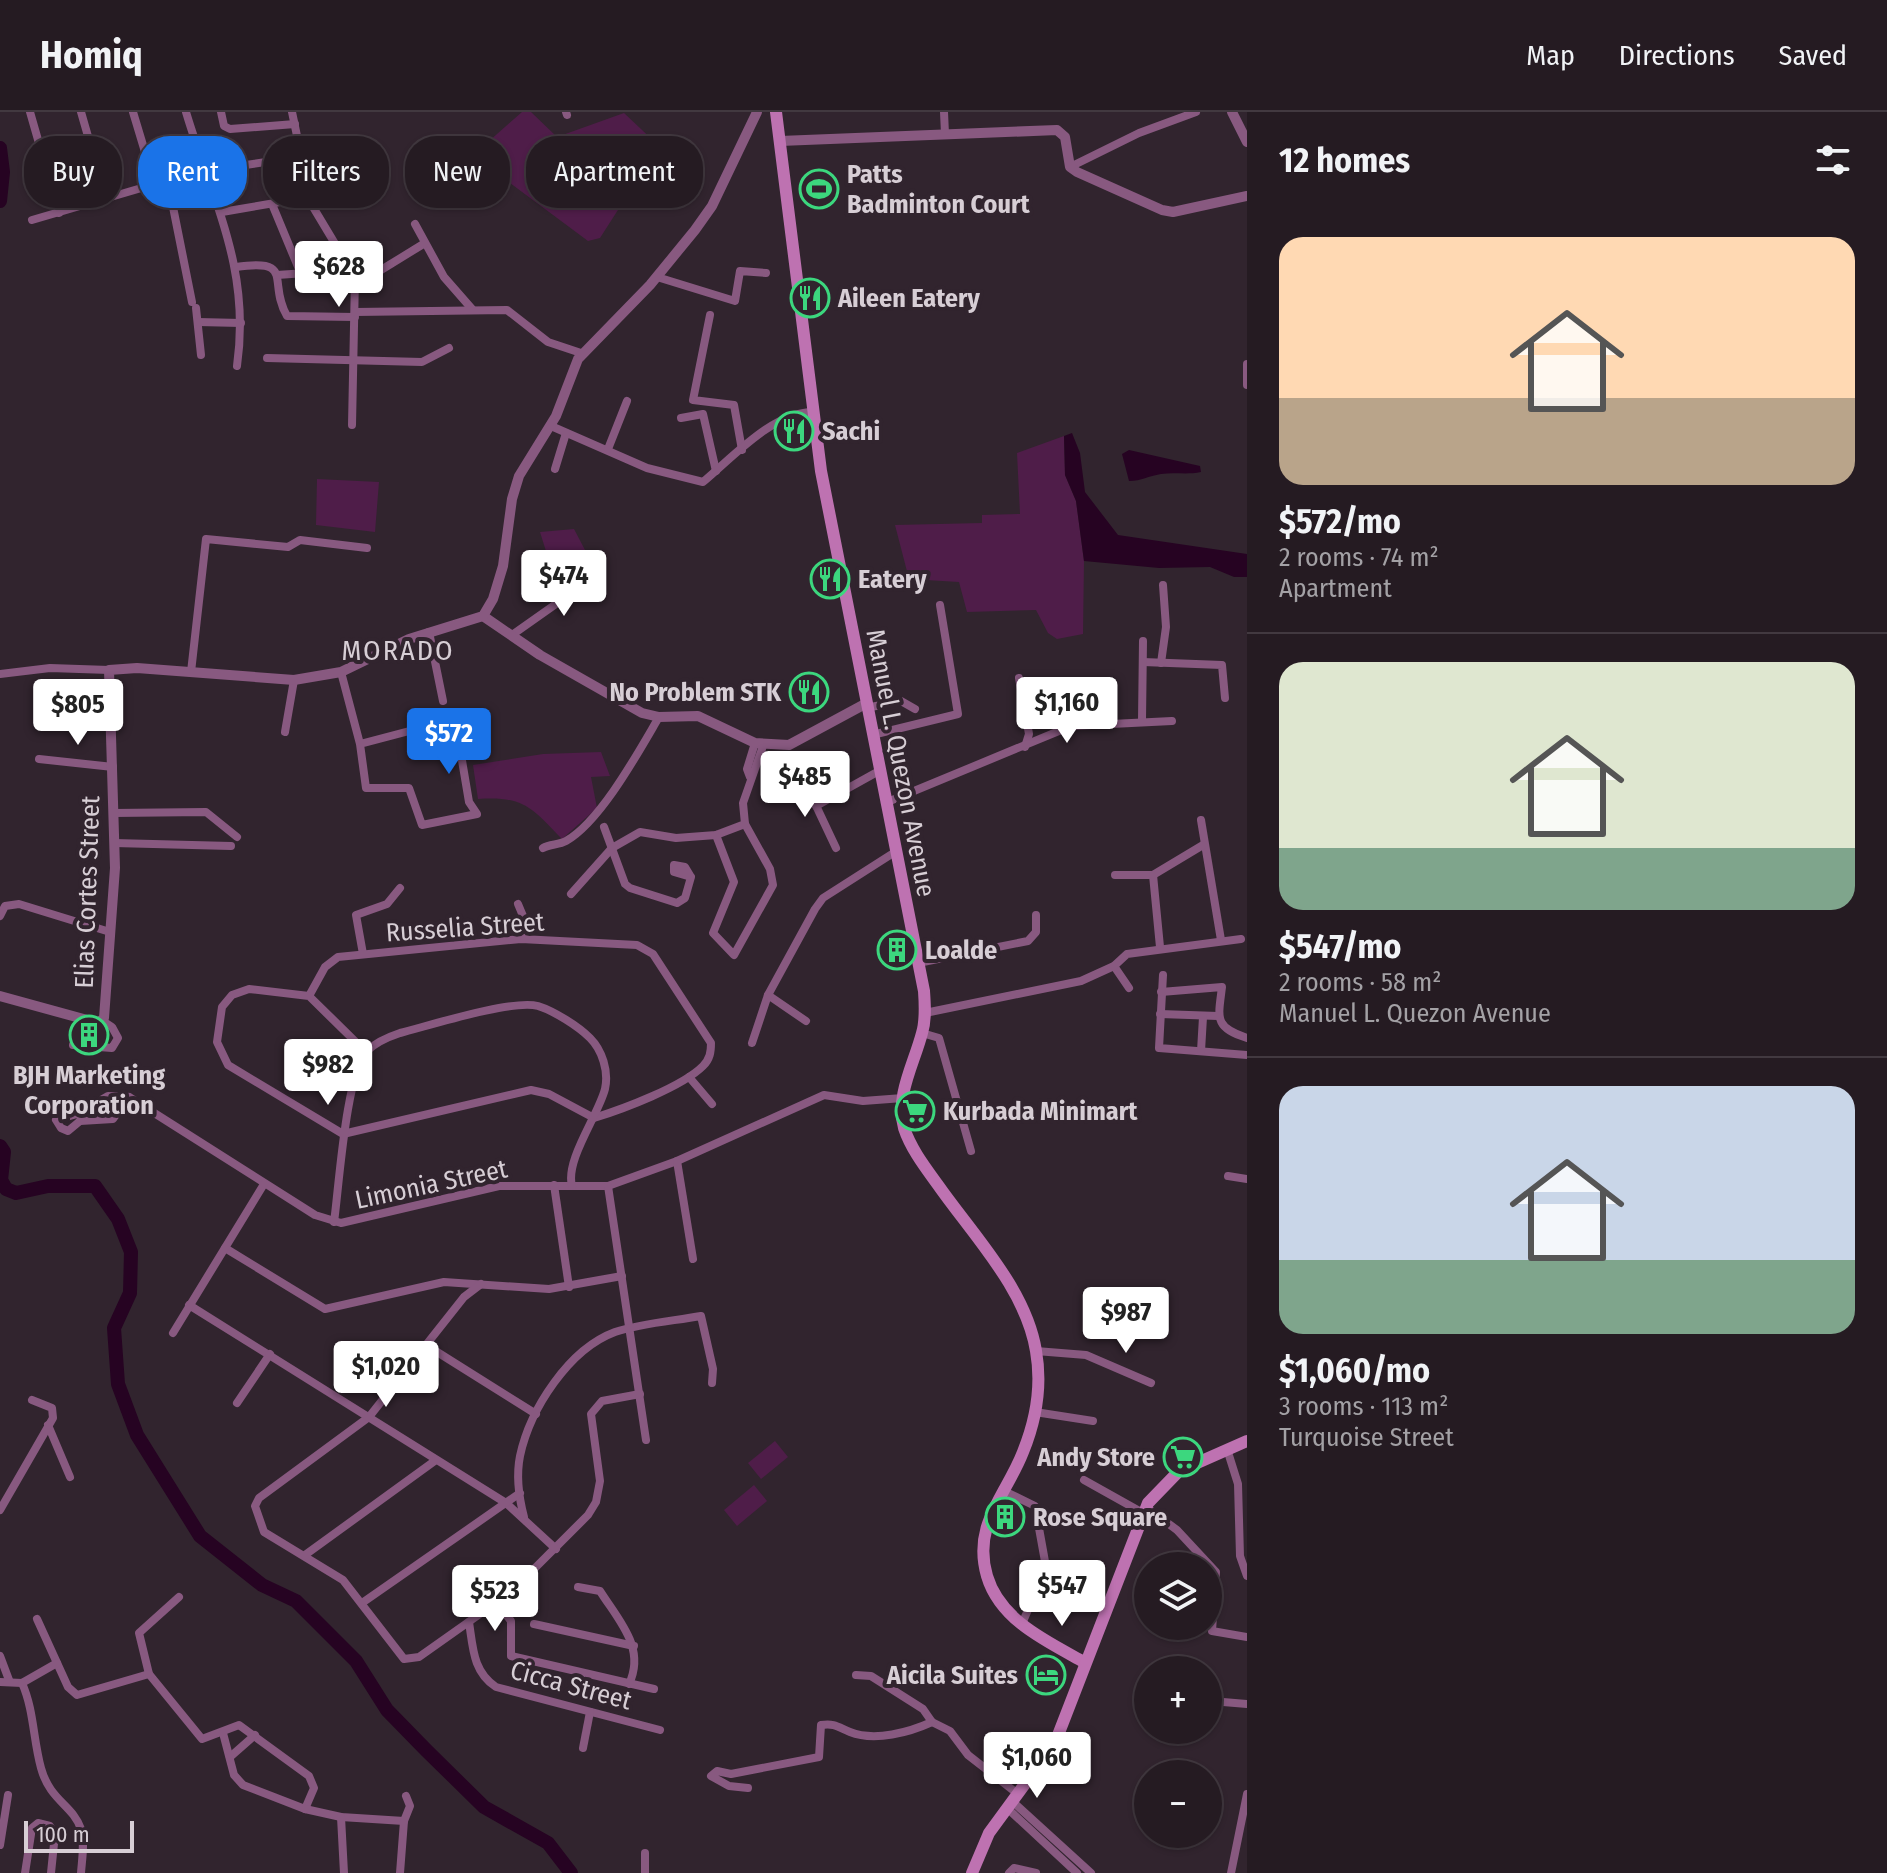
<!DOCTYPE html>
<html lang="en">
<head>
<meta charset="utf-8">
<style>
  body { margin:0; font-family:"Fira Sans Condensed",sans-serif; background:#31282f; color:#f1f3f6; height:100vh; display:flex; flex-direction:column; font-size:30px; white-space:nowrap }
  * { box-sizing:border-box; margin:0 }
  p { font-size:26px; color:#a3a1a5 }
  .icon { flex:none; width:44px; height:44px; fill:none; stroke:currentColor; stroke-width:2; stroke-linecap:round; stroke-linejoin:round }
  .map { position:relative; flex:1; overflow:hidden }
  .sheet { display:flex; flex-direction:column; background:#251b22; width:640px }
  .sheet>* { flex:none }
  .top-card { position:absolute; left:24px; top:24px; width:760px; height:72px; display:flex; gap:16px }
  .fabs { position:absolute; left:1134px; top:1440px; display:grid; gap:16px }
  .fabs a { display:grid; place-items:center; width:88px; height:88px; border-radius:50%; background:#251b22; box-shadow:0 2px 6px #0004,0 0 0 2px #423940; font-size:40px }
  .scale { position:absolute; left:24px; bottom:20px; width:110px; box-sizing:border-box; padding-left:8px; border:4px solid #d7ced5; border-top:0; font-size:22px; line-height:28px; white-space:nowrap; color:#d7ced5; -webkit-text-stroke:6px #31242e; paint-order:stroke }
  .price { position:absolute; translate:-50% -68px; padding:0 18px; border-radius:8px; background:#fff; color:#222; font-size:26px; line-height:52px; filter:drop-shadow(0 2px 4px #0008) }
  .price::after { content:''; position:absolute; left:50%; top:48px; width:24px; height:18px; margin-left:-12px; background:inherit; clip-path:polygon(0 0,100% 0,50% 100%) }
  .price.on { background:#1a73e8; color:#fff }
  ul { padding:0; list-style:none }
  li { display:grid; align-content:center; gap:16px; height:424px; padding:0 32px }
  li+li { border-top:2px solid #423940 }
  li span { display:grid; place-items:center; height:248px; border-radius:24px; color:#555 }
  li>.icon { margin-inline-start:auto }
  span .icon { width:144px; height:144px; fill:#fffc; stroke-width:1 }
  li b { font-size:34px }
  h2 { display:flex; justify-content:space-between; align-items:center; height:96px; padding:0 32px; font-size:34px }
  .pill { padding:0 28px; border-radius:32px; background:#251b22; box-shadow:0 2px 6px #0004,0 0 0 2px #423940; font-size:28px; line-height:72px }
  .pill.on { background:#1a73e8; color:#fff }
  header { display:flex; align-items:center; gap:48px; box-sizing:border-box; height:112px; padding:0 40px; background:#251b22; border-bottom:2px solid #423940 }
  header strong { font-size:38px }
  nav { display:flex; gap:44px; margin-inline-start:auto; font-size:28px }
  main { display:flex; flex:1; min-height:0 }
  .map>svg:first-child { display:block }
</style>
</head>
<body>
<header>
<strong>Homiq</strong>
<nav><a>Map</a><a>Directions</a><a>Saved</a></nav>
</header>
<main>
<div class="map">
<svg width="1247" height="1761" viewBox="0 0 1247 1761">
  <rect width="100%" height="100%" fill="#31242e"/>
  <g fill="#4f1d49">
    <polygon points="522,0 531,0 557,25 624,1 659,34 600,126 588,129 502,65 488,30"/>
    <polygon points="1064,324 1065,363 1076,389 1084,449 1083,522 1057,527 1048,521 1036,498 967,500 959,470 909,467 895,413 982,411 982,403 1020,402 1017,341"/>
    <polygon points="317,367 379,370 375,420 316,413"/>
    <polygon points="574,417 596,459 591,462 575,456 555,468 540,420"/>
    <path d="M601,640L610,664L591,665L597,696L562,727C531,695 524,684 478,687L473,653L543,642Z"/>
    <polygon points="775,1329 788,1345 761,1367 748,1351"/>
    <polygon points="754,1373 767,1389 737,1414 724,1398"/>
  </g>
  <g fill="#260322">
    <polygon points="1072,321 1080,341 1085,380 1118,423 1247,442 1247,465 1234,465 1210,455 1159,456 1084,449 1076,389 1065,363 1064,324"/>
    <path d="M1129,338L1200,354L1201,360C1187,363 1175,360 1161,362C1148,364 1142,369 1129,369L1122,342Z"/>
  </g>
  <g fill="none" stroke-linecap="round" stroke-linejoin="round">
    <g stroke="#260322" stroke-width="14">
      <polyline points="0,36 3,60 0,89"/>
      <polyline points="0,1034 4,1040 1,1068 6,1077 16,1081 48,1074 95,1074 118,1107 131,1140 130,1181 114,1216 118,1272 137,1323 200,1424 262,1473 296,1489 356,1549 387,1598 426,1638 484,1695 548,1731 571,1761"/>
    </g>
    <g stroke="#885980" stroke-width="8">
      <polyline points="30,0 59,101"/>
      <polyline points="81,0 106,87"/>
      <polyline points="133,0 155,73"/>
      <path d="M186,0C213,90 251,156 237,254"/>
      <polyline points="221,0 224,14 230,17 295,12"/>
      <polyline points="292,0 301,43"/>
      <polyline points="566,0 567,3"/>
      <polyline points="944,0 945,22"/>
      <polyline points="1070,55 1139,21 1196,0"/>
      <polyline points="207,65 239,54 352,37"/>
      <polyline points="164,69 173,95 192,190"/>
      <polyline points="307,85 355,165 352,313"/>
      <polyline points="272,92 301,162"/>
      <polyline points="222,100 345,79"/>
      <polyline points="32,108 203,58"/>
      <polyline points="415,112 444,165 472,197"/>
      <path d="M236,155C296,146 267,170 287,204L355,205"/>
      <polyline points="381,158 425,131"/>
      <polyline points="277,163 350,158"/>
      <polyline points="657,165 735,189 740,159 766,161"/>
      <polyline points="196,196 201,243"/>
      <polyline points="355,200 507,198 548,230 581,241"/>
      <polyline points="710,203 693,288 734,293 742,338"/>
      <polyline points="198,210 241,211"/>
      <polyline points="267,246 422,250 449,236"/>
      <polyline points="1247,273 1247,252"/>
      <polyline points="681,306 703,302 716,359"/>
      <path d="M551,314L647,356L703,370C733,345 773,300 813,300"/>
      <polyline points="608,337 627,289"/>
      <polyline points="555,357 566,321"/>
      <polyline points="429,520 443,589"/>
      <polyline points="512,523 597,463"/>
      <polyline points="1143,550 1222,553 1225,586"/>
      <polyline points="1161,551 1166,515 1163,473"/>
      <polyline points="191,560 206,427 288,435 300,428 367,436"/>
      <polyline points="341,560 360,632 366,676 409,676 422,713 477,702 469,690 455,607 360,632"/>
      <polyline points="0,562 50,556 109,558"/>
      <polyline points="1019,566 1029,622 1025,635"/>
      <polyline points="866,596 901,589 915,597"/>
      <polyline points="1142,608 1143,529"/>
      <polyline points="285,620 294,568"/>
      <polyline points="872,623 958,602 940,493"/>
      <polyline points="39,647 113,655"/>
      <polyline points="802,664 836,736"/>
      <polyline points="750,665 747,657 755,631"/>
      <polyline points="885,691 1071,614 1172,609"/>
      <polyline points="816,694 879,659"/>
      <polyline points="113,701 206,700 237,725"/>
      <polyline points="1201,708 1221,828"/>
      <polyline points="604,715 625,772 630,776 677,791 685,786 691,765 685,755 674,753 674,760 691,765"/>
      <polyline points="716,723 734,770 713,821 734,843 773,773 770,757 745,712"/>
      <polyline points="114,731 231,734"/>
      <path d="M543,736C550,732 559,733 566,729C601,709 639,639 659,605"/>
      <polyline points="1115,763 1153,763 1203,733"/>
      <polyline points="1153,763 1160,835"/>
      <polyline points="571,782 612,736 640,720 676,726 716,723 745,712 743,691 763,634"/>
      <polyline points="518,792 523,804 521,827"/>
      <polyline points="0,804 5,794 19,792 110,820"/>
      <polyline points="363,842 356,803 387,792 400,776"/>
      <polyline points="918,851 1028,829 1036,820 1036,803"/>
      <polyline points="1114,854 1129,876"/>
      <polyline points="1163,863 1159,936 1247,943"/>
      <path d="M1161,880L1222,875C1218,907 1214,915 1247,926"/>
      <polyline points="768,883 806,909"/>
      <path d="M309,884L325,855L338,845L521,827L637,833L653,842L711,931C711,940 710,947 703,954C682,975 623,997 594,1006L549,982L531,978L343,1022L228,953L217,930L222,895L232,883L249,877L309,884L366,940"/>
      <polyline points="925,901 1081,869 1114,854 1127,842 1241,827"/>
      <polyline points="1160,902 1218,904"/>
      <polyline points="922,921 939,926 971,1039"/>
      <polyline points="752,931 768,883 815,797 823,786 895,740"/>
      <polyline points="73,933 112,936 118,926 112,915 103,909"/>
      <polyline points="1201,939 1203,905"/>
      <polyline points="689,965 712,992"/>
      <polyline points="80,1009 68,1019 61,1016 56,1008 77,1002 108,984 129,985 315,1103 341,1111 499,1074 608,1074 677,1049 824,983 863,989 903,986"/>
      <polyline points="80,1009 113,1007 129,985"/>
      <polyline points="677,1049 693,1147"/>
      <polyline points="1228,1064 1247,1067"/>
      <polyline points="554,1073 569,1175"/>
      <polyline points="608,1074 646,1328"/>
      <path d="M334,1110C339,1075 346,961 367,939C376,930 388,925 400,921C428,914 512,887 538,894C554,899 578,914 590,926C602,938 609,959 605,977C598,1004 565,1048 572,1074"/>
      <polyline points="225,1136 325,1197 444,1170 549,1177 622,1164"/>
      <polyline points="481,1172 464,1185 369,1305 259,1386 255,1394 264,1420 343,1468 404,1547 419,1545 511,1480 588,1403 596,1390 600,1369 591,1302 602,1289 640,1282"/>
      <polyline points="189,1193 506,1391 556,1437"/>
      <polyline points="173,1221 264,1072"/>
      <polyline points="426,1233 536,1302"/>
      <polyline points="1036,1239 1086,1243 1151,1271"/>
      <polyline points="237,1291 270,1242"/>
      <polyline points="1035,1300 1093,1309"/>
      <polyline points="48,1313 70,1365"/>
      <polyline points="1227,1337 1238,1372 1240,1444 1247,1464"/>
      <polyline points="1084,1368 1143,1401"/>
      <polyline points="1002,1378 1035,1394 1046,1455 1022,1512"/>
      <polyline points="1146,1395 1177,1418 1216,1460 1212,1519 1247,1525"/>
      <polyline points="0,1398 53,1306 52,1296 32,1288"/>
      <path d="M524,1405C519,1386 516,1364 520,1344C530,1297 569,1237 615,1220C642,1211 673,1209 701,1204L713,1257L712,1271"/>
      <polyline points="305,1443 436,1348"/>
      <path d="M578,1475L600,1479C619,1509 646,1536 629,1572"/>
      <polyline points="179,1485 139,1521 149,1562 202,1627 239,1613 309,1664 314,1676 305,1697"/>
      <polyline points="362,1491 520,1381"/>
      <polyline points="497,1491 511,1509 511,1544 654,1577"/>
      <polyline points="37,1507 68,1575 77,1583 149,1562"/>
      <path d="M469,1510C473,1536 473,1560 496,1575L660,1618"/>
      <polyline points="534,1512 634,1534"/>
      <polyline points="0,1544 9,1568"/>
      <polyline points="856,1563 871,1564 923,1597 932,1610 950,1619 968,1643 1018,1682"/>
      <polyline points="0,1570 22,1571 57,1551"/>
      <path d="M22,1571C34,1598 33,1627 41,1656C50,1689 73,1693 81,1717C85,1731 82,1747 81,1761"/>
      <polyline points="1223,1590 1247,1592"/>
      <polyline points="223,1621 234,1663 243,1673 305,1697 341,1705 404,1709"/>
      <polyline points="583,1636 590,1600"/>
      <polyline points="230,1645 255,1623"/>
      <path d="M748,1676L729,1674L711,1664L717,1659L731,1662L819,1645L821,1613C835,1611 838,1615 850,1620C875,1630 910,1620 932,1610"/>
      <polyline points="1013,1690 1091,1761"/>
      <polyline points="1007,1696 1077,1761"/>
      <polyline points="341,1705 344,1761"/>
      <polyline points="0,1733 8,1683"/>
      <polyline points="645,1741 645,1761"/>
      <polyline points="25,1761 32,1716 38,1711 50,1714 55,1722 51,1761"/>
      <polyline points="400,1761 404,1709 410,1694 406,1684"/>
      <polyline points="1009,1761 1014,1756 1036,1761"/>
      <polyline points="1231,1761 1247,1682"/>
    </g>
    <g stroke="#885980" stroke-width="10">
      <polyline points="1232,0 1247,30"/>
      <polyline points="780,29 1057,18 1065,25 1070,55 1077,60 1162,98 1173,100 1247,84"/>
      <polyline points="483,504 540,543 642,601 659,605 698,604 755,631 789,633 865,592"/>
      <polyline points="0,884 98,911 104,906 115,756 109,558 137,556 294,568 341,560 409,527 483,504 493,487 503,454 512,387 519,364 556,304 578,247 650,173 695,118 712,94 757,0"/>
    </g>
    <g stroke="#be72b1" stroke-width="12">
      <path d="M776,0L821,359L924,879C925,893 926,908 922,921C914,952 895,984 904,1016C911,1037 925,1055 938,1073C973,1123 1026,1177 1036,1239C1042,1273 1036,1308 1023,1340C1006,1384 972,1412 987,1464C1000,1508 1046,1529 1084,1550"/>
      <polyline points="972,1761 989,1721 1055,1631 1148,1391 1179,1359 1247,1329"/>
    </g>
  </g>
  <defs>
    <symbol id="stadium-ring" viewBox="-11 -11 22 22"><circle r="9.5" fill="#31242e" stroke="#3cd77e" stroke-width="1.5"/><path d="M0-5a6.5 5 0 1 0 0 10a6.5 5 0 1 0 0-10ZM-3.5-1.8h7v3.6h-7Z" fill="#3cd77e"/></symbol>
    <symbol id="restaurant-ring" viewBox="-11 -11 22 22"><circle r="9.5" fill="#31242e" stroke="#3cd77e" stroke-width="1.5"/><path d="M-5-6h1v4h1v-4h1v4h1v-4h1v5L-1.5 .5V6h-2V.5L-5-1ZM5-6V6H3V1.5H1.5Q1.5-4 5-6Z" fill="#3cd77e"/></symbol>
    <symbol id="building-ring" viewBox="-11 -11 22 22"><circle r="9.5" fill="#31242e" stroke="#3cd77e" stroke-width="1.5"/><path d="M-4-6H4V6H1V3H-1V6H-4ZM-2.5-4.3h1.7v1.8h-1.7ZM.8-4.3h1.7v1.8H.8ZM-2.5-1h1.7V.8h-1.7ZM.8-1h1.7V.8H.8Z" fill="#3cd77e"/></symbol>
    <symbol id="supermarket-ring" viewBox="-11 -11 22 22"><circle r="9.5" fill="#31242e" stroke="#3cd77e" stroke-width="1.5"/><path d="M-6-5.5h2.5l.6 2H6L4.5 2H-2.5L-4.4-4H-6ZM-1.5 3.2a1.3 1.3 0 1 0 .1 0ZM3 3.2a1.3 1.3 0 1 0 .1 0Z" fill="#3cd77e"/></symbol>
    <symbol id="hotel-ring" viewBox="-11 -11 22 22"><circle r="9.5" fill="#31242e" stroke="#3cd77e" stroke-width="1.5"/><path d="M-6-4.5h1.5V1H6V5H4.5V3h-9V5H-6ZM-4 0a1.8 1.8 0 1 1 3.6 0ZM.5 0V-2.5h3Q6-2.5 6 0Z" fill="#3cd77e"/></symbol>
  </defs>
  <g fill-rule="evenodd">
    <use href="#stadium-ring" x="797" y="55" width="44" height="44"/>
    <use href="#restaurant-ring" x="788" y="164" width="44" height="44"/>
    <use href="#restaurant-ring" x="772" y="297" width="44" height="44"/>
    <use href="#restaurant-ring" x="808" y="445" width="44" height="44"/>
    <use href="#restaurant-ring" x="787" y="558" width="44" height="44"/>
    <use href="#building-ring" x="875" y="816" width="44" height="44"/>
    <use href="#building-ring" x="67" y="901" width="44" height="44"/>
    <use href="#supermarket-ring" x="893" y="977" width="44" height="44"/>
    <use href="#supermarket-ring" x="1161" y="1323" width="44" height="44"/>
    <use href="#building-ring" x="983" y="1383" width="44" height="44"/>
    <use href="#hotel-ring" x="1024" y="1541" width="44" height="44"/>
  </g>
  <g text-anchor="middle" stroke-width="8" stroke-linejoin="round" paint-order="stroke">
    <g font-size="26" font-weight="bold" fill="#d7ced5" stroke="#31242e" text-anchor="start">
      <text x="847" y="71">Patts<tspan x="847" dy="30">Badminton Court</tspan></text>
      <text x="838" y="195">Aileen Eatery</text>
      <text x="822" y="328">Sachi</text>
      <text x="858" y="476">Eatery</text>
      <text x="781" y="589" text-anchor="end">No Problem STK</text>
      <text x="925" y="847">Loalde</text>
      <text x="89" y="972" text-anchor="middle">BJH Marketing<tspan x="89" dy="30">Corporation</tspan></text>
      <text x="943" y="1008">Kurbada Minimart</text>
      <text x="1155" y="1354" text-anchor="end">Andy Store</text>
      <text x="1033" y="1414">Rose Square</text>
      <text x="1018" y="1572" text-anchor="end">Aicila Suites</text>
    </g>
    <g font-size="26" fill="#d7ced5" stroke="#31242e">
      <text transform="translate(901 651) rotate(79)" y="9">Manuel L. Quezon Avenue</text>
      <text transform="translate(87 780) rotate(-88)" y="9">Elias Cortes Street</text>
      <text transform="translate(465 815) rotate(-4)" y="9">Russelia Street</text>
      <text transform="translate(431 1072) rotate(-12)" y="9">Limonia Street</text>
      <text transform="translate(571 1573) rotate(15)" y="9">Cicca Street</text>
    </g>
    <g font-size="28" letter-spacing="2" fill="#d7ced5" stroke="#31242e">
      <text x="398" y="548">MORADO</text>
    </g>
  </g>
</svg>
<div class="fabs">
<a><svg class="icon" aria-label="layers" viewBox="0 0 24 24"><path d="M12 4l9 5-9 5-9-5zM3 14l9 5 9-5"/></svg></a>
<a>+</a>
<a>−</a>
</div>
<div class="scale">100 m</div>
<b class="price" style="left:339px;top:197px">$628</b>
<b class="price" style="left:564px;top:506px">$474</b>
<b class="price" style="left:1067px;top:633px">$1,160</b>
<b class="price" style="left:78px;top:635px">$805</b>
<b class="price on" style="left:449px;top:664px">$572</b>
<b class="price" style="left:805px;top:707px">$485</b>
<b class="price" style="left:328px;top:995px">$982</b>
<b class="price" style="left:1126px;top:1243px">$987</b>
<b class="price" style="left:386px;top:1297px">$1,020</b>
<b class="price" style="left:1062px;top:1516px">$547</b>
<b class="price" style="left:495px;top:1521px">$523</b>
<b class="price" style="left:1037px;top:1688px">$1,060</b>
<div class="top-card">
<a class="pill">Buy</a>
<a class="pill on">Rent</a>
<a class="pill">Filters</a>
<a class="pill">New</a>
<a class="pill">Apartment</a>
</div>
</div>
<section class="sheet">
<h2>12 homes<svg class="icon" aria-label="filters" viewBox="0 0 24 24"><path d="M4 7h16M4 17h16"/><circle cx="9" cy="7" r="2"/><circle cx="15" cy="17" r="2"/></svg></h2>
<ul>
<li><span style="background:linear-gradient(#ffd9b3 65%,#b9a48a 0)"><svg class="icon" aria-label="home" viewBox="0 0 24 24"><path d="M3 11l9-7 9 7M6 9v11h12V9"/></svg></span><div><b>$572/mo</b><p>2 rooms · 74 m²</p><p>Apartment</p></div></li>
<li><span style="background:linear-gradient(#dfe7d0 75%,#7fa58c 0)"><svg class="icon" aria-label="home" viewBox="0 0 24 24"><path d="M3 11l9-7 9 7M6 9v11h12V9"/></svg></span><div><b>$547/mo</b><p>2 rooms · 58 m²</p><p>Manuel L. Quezon Avenue</p></div></li>
<li><span style="background:linear-gradient(#c9d6e8 70%,#7fa58c 0)"><svg class="icon" aria-label="home" viewBox="0 0 24 24"><path d="M3 11l9-7 9 7M6 9v11h12V9"/></svg></span><div><b>$1,060/mo</b><p>3 rooms · 113 m²</p><p>Turquoise Street</p></div></li>
</ul>
</section>
</main>
</body>
</html>
